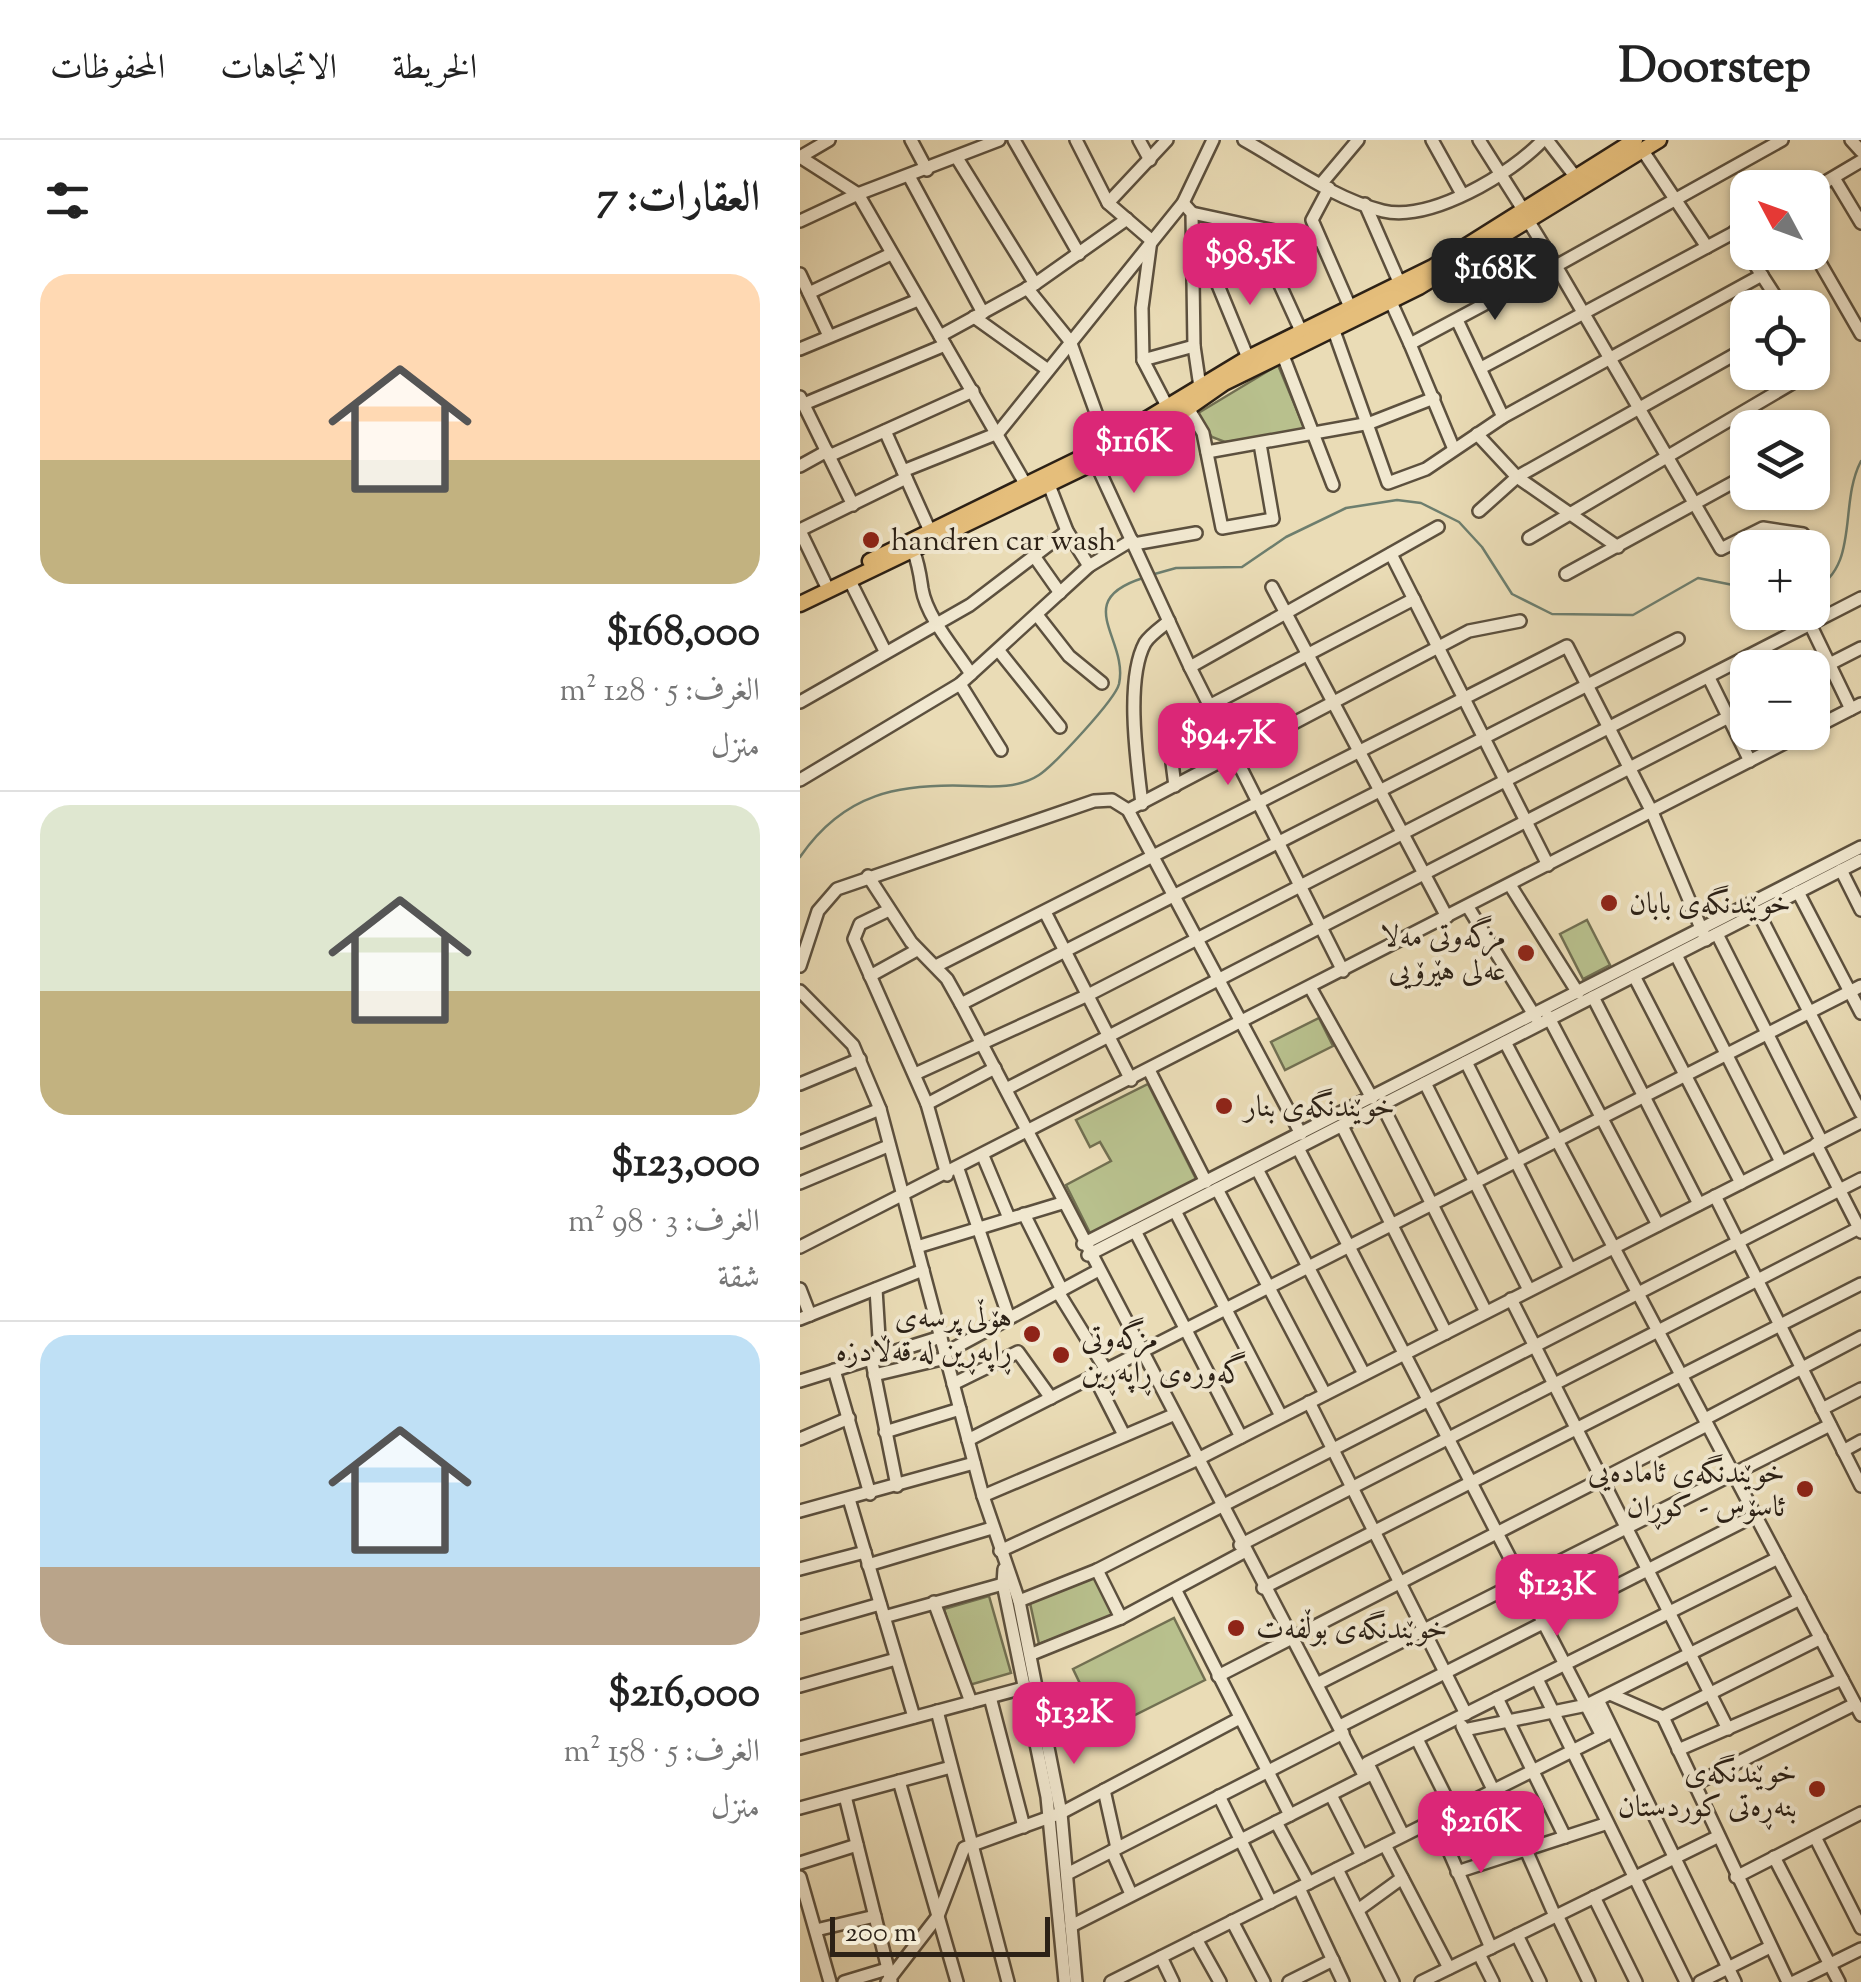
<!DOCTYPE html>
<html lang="ar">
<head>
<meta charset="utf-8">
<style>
  body { margin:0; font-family:"Sorts Mill Goudy",Amiri,serif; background:#f2f2f2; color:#222; direction:rtl; height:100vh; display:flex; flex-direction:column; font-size:38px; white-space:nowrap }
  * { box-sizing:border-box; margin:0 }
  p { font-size:32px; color:#767676 }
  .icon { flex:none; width:55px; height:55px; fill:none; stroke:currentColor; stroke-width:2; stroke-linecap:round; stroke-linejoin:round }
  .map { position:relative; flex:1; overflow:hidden; direction:ltr }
  .drawer { display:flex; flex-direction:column; background:#fff; width:800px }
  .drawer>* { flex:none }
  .needle { width:65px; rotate:311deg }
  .buttons { position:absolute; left:930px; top:30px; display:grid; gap:20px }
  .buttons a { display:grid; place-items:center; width:100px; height:100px; border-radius:20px; background:#fff; box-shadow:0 2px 8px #0004; font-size:50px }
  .scale { position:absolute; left:30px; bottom:25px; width:220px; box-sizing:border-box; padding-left:10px; border:5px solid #2c2116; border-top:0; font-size:28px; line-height:35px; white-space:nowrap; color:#2c2116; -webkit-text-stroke:8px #f1e8d0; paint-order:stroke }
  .price { position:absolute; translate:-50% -85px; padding:0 22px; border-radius:20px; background:#db2777; color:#fff; font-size:32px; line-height:65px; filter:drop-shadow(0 2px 5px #0008) }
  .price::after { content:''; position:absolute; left:50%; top:60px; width:30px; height:22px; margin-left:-15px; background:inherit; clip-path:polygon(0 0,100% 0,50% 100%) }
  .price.on { background:#222; color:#fff }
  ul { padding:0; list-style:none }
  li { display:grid; align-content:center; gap:20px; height:530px; padding:0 40px }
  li+li { border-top:2px solid #e0e0e0 }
  li span { display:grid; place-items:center; height:310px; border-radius:30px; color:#555 }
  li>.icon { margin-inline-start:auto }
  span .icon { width:180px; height:180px; fill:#fffc; stroke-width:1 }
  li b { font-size:42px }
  h2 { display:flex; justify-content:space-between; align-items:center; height:120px; padding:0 40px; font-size:42px }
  header { display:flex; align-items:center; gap:60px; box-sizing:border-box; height:140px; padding:0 50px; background:#fff; border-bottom:2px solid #e0e0e0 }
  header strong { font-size:48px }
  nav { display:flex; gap:55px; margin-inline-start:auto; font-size:35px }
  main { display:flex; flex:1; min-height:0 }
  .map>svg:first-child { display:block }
</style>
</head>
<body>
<header>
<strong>Doorstep</strong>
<nav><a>الخريطة</a><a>الاتجاهات</a><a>المحفوظات</a></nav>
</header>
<main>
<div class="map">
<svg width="1061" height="1842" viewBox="0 0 1061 1842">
  <rect width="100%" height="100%" fill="#eadcb6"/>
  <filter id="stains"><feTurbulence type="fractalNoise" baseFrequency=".002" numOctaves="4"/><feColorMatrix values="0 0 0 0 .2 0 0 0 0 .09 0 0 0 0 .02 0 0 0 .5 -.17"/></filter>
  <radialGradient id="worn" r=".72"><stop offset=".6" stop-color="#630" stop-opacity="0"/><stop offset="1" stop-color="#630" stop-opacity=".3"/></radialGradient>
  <g fill="#b8c08d" stroke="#727052" stroke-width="2.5">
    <polygon points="478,225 506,292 425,302 412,297 395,275"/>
    <polygon points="787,780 810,825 783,839 760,794"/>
    <polygon points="519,878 533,906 485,930 471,902"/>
    <polygon points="348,944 397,1041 291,1095 266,1045 311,1021 300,1002 290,1007 276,980"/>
    <polygon points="295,1435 313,1477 239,1504 230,1463"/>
    <polygon points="189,1456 211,1533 166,1546 144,1469"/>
    <polygon points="374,1478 405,1540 303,1591 273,1529"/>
  </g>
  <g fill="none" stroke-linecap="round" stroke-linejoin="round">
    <g stroke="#6d7e6e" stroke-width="2.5">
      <polyline points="351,435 376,428 442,427 486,397 546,368 597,360 621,363 659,382 682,407 712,454 752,474 833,475 898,438 948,448"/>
      <path d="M1012,451C1061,426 1038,365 1061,321"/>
      <path d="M0,717C44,653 99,643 172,646C194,647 219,648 239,635C254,625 315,560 319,544C329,499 270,461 343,438"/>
    </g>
    <defs>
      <g id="minor">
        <polyline points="29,0 0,17 58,54 199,0"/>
        <polyline points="111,0 127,30"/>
        <polyline points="214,0 279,114"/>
        <polyline points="276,0 308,63 351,100 342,168 343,220 368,268"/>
        <polyline points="339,0 350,20"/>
        <path d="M444,0C487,24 534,59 583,71C631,82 711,34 743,0"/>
        <polyline points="632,0 662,54"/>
        <polyline points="679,0 724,71"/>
        <polyline points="747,0 781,44"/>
        <polyline points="982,0 756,126 921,409 963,388 1003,394"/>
        <polyline points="1051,0 1061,11"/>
        <polyline points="843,11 907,107"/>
        <polyline points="157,18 235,144"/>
        <polyline points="109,36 183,173"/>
        <polyline points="1034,38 1061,83"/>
        <polyline points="521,44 558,0"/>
        <polyline points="529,48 512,80 550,167"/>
        <polyline points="1012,50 1061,21"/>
        <polyline points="308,63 367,0"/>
        <polyline points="383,63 392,73 394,206 400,247"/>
        <polyline points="565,64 600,144"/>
        <polyline points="392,73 520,101"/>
        <polyline points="0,81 58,54 226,345"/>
        <polyline points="454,88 501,191"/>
        <polyline points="934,92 983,168"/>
        <polyline points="1012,109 1061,194"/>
        <polyline points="413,133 448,218"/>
        <polyline points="0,134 29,196"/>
        <polyline points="393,141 464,110"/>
        <polyline points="227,148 270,201 307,303"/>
        <polyline points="9,153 91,114"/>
        <polyline points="591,162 610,204 756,126 729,82"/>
        <polyline points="174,177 248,230"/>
        <polyline points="657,180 703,277"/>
        <polyline points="533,188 588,343 626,329 703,277 962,135"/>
        <polyline points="140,196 235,144 327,79"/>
        <polyline points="610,204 653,307"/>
        <polyline points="0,209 118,160"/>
        <polyline points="482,213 533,345"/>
        <polyline points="1012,213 1021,227 1012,232"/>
        <polyline points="343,220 394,206"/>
        <polyline points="681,228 948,85"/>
        <polyline points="0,257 53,365"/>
        <polyline points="4,264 145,205"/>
        <polyline points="388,268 403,293 422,388 473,379 460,304"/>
        <polyline points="85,291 130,391"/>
        <polyline points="677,294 717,337 818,407"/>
        <polyline points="407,312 570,283 634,258"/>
        <polyline points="29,316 173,251"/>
        <polyline points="293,317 390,527 543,831"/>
        <polyline points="0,326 27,311"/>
        <polyline points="103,331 198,293 383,63 413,0"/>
        <polyline points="249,345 267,391 289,426"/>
        <polyline points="679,371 717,337 948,207"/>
        <polyline points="0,390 106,338"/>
        <polyline points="0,391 25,443"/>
        <polyline points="729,398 1011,232"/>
        <polyline points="334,404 396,393"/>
        <path d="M113,410C119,425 120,435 122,449C127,478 156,510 171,534"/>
        <polyline points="591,414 748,725"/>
        <polyline points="234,416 260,453"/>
        <polyline points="766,434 943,337"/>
        <polyline points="50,441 85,511"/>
        <polyline points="472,447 647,777"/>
        <polyline points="237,475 269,516 302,543"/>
        <polyline points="1010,484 1051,569"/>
        <polyline points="199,511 260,587"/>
        <polyline points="390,527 638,387"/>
        <polyline points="1012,533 1061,508"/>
        <polyline points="909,538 950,621"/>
        <polyline points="160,544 201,610"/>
        <polyline points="0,562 170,465 267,391"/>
        <polyline points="409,566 614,459"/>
        <polyline points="1012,589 1061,564"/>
        <polyline points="369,599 375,646"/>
        <polyline points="0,640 160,544 289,426 332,400"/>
        <path d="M342,664C337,622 325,540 345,503C350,495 362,487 369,481"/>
        <polyline points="328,670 669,491 720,481"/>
        <polyline points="1041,730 1061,770"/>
        <polyline points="68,736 111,802 147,839 161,864 565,1637"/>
        <polyline points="710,745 778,853"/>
        <polyline points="998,752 1061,873"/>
        <polyline points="668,767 736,878"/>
        <polyline points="89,770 60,784 54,799 127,964 147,1035"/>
        <polyline points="245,772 331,940"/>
        <polyline points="958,772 1061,973"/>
        <polyline points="917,794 1022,1002"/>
        <polyline points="876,815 981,1022"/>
        <polyline points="0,826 18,771 37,749 294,661 312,660 328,670 501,994"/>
        <polyline points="136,826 767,506 852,672 906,800"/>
        <polyline points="70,836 117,810"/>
        <polyline points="834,836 941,1043"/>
        <polyline points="510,847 572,958"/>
        <polyline points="0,851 53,905 80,969 183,1356 219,1461 261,1673 276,1842"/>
        <polyline points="793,857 899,1064"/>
        <polyline points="161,864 878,499"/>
        <polyline points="748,876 858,1085"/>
        <polyline points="705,902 1061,1575"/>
        <polyline points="666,922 770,1129"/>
        <polyline points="349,930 406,1042"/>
        <polyline points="115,934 288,855 1061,458"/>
        <polyline points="625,943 729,1150"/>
        <polyline points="0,944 60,919"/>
        <polyline points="206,949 948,567"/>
        <polyline points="127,964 195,928"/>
        <polyline points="582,965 686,1172"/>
        <polyline points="542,986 646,1193"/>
        <polyline points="0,1002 80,969"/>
        <polyline points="1016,1004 1061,1092"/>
        <polyline points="498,1008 802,1596"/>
        <polyline points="183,1016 209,1078"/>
        <polyline points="158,1029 209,1178"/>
        <polyline points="457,1029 564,1234"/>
        <polyline points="0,1043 88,1006"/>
        <polyline points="417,1049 525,1254"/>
        <polyline points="915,1056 1061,1346"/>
        <polyline points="375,1071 481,1276"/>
        <polyline points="224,1074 262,1150"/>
        <polyline points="335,1091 441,1297"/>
        <polyline points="283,1104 1061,707"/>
        <polyline points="0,1107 1006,592"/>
        <polyline points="117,1107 262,1063"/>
        <polyline points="288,1115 1061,720"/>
        <polyline points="0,1149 10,1175"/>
        <polyline points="76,1149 80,1214"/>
        <polyline points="258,1152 306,1230"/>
        <polyline points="711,1159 928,1589"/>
        <polyline points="0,1179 123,1130"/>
        <polyline points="145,1213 297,1131"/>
        <polyline points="71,1217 97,1346"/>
        <polyline points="34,1230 70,1354"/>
        <polyline points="74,1235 146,1218"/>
        <polyline points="294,1236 324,1295"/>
        <polyline points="0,1241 141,1197"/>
        <polyline points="153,1244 218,1212 251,1258"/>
        <polyline points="509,1262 666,1574"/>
        <polyline points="1022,1269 1061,1249"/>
        <polyline points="905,1279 1061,1197"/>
        <polyline points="85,1292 160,1269"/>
        <polyline points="0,1299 49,1278"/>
        <polyline points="168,1300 1061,846"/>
        <polyline points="1043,1311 1061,1301"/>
        <polyline points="183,1356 373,1275"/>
        <polyline points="49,1359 114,1577"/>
        <polyline points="0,1371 174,1323"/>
        <polyline points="440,1405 1061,1087"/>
        <polyline points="200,1411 396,1320 1061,982"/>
        <polyline points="68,1425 192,1388"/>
        <polyline points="0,1429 65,1412"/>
        <polyline points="204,1429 203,1444 247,1657 265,1842"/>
        <polyline points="297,1430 321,1478"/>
        <polyline points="463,1448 1061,1144"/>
        <polyline points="376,1451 490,1675"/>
        <polyline points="219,1461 297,1430 1061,1039"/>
        <polyline points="134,1462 171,1562"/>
        <polyline points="84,1477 203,1444"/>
        <polyline points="0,1487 80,1464"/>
        <polyline points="232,1514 321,1478 444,1412"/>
        <polyline points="418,1536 907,1285"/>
        <polyline points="737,1539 886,1842"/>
        <polyline points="517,1544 1030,1285"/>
        <polyline points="0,1546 96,1519"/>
        <polyline points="810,1554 863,1577 988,1842"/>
        <polyline points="190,1557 224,1687"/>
        <polyline points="697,1558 765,1697"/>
        <polyline points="798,1560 935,1842"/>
        <polyline points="137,1571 208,1842"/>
        <polyline points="863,1577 1021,1498"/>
        <polyline points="540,1586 956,1375"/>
        <polyline points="662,1586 723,1711"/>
        <polyline points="664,1590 787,1565 1000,1459"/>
        <polyline points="617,1599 653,1671"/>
        <polyline points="0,1608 227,1547"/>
        <polyline points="878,1610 1042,1539"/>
        <polyline points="570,1628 603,1695"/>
        <polyline points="565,1633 567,1623 978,1418"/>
        <polyline points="99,1641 157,1842"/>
        <polyline points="893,1645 1055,1564"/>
        <polyline points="304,1650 317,1708"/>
        <polyline points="531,1655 562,1716"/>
        <polyline points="45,1656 91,1841"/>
        <polyline points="419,1656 471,1762"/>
        <polyline points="0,1668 151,1627"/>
        <polyline points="635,1679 691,1808"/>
        <polyline points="476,1682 509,1743"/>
        <polyline points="1015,1697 1061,1788"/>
        <polyline points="585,1705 649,1828"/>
        <polyline points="726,1710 755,1776"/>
        <polyline points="312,1711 331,1754"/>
        <polyline points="974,1717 1039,1842"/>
        <polyline points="0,1723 57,1705"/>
        <polyline points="537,1729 593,1842"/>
        <polyline points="657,1732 805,1684"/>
        <polyline points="267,1734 543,1593"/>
        <polyline points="0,1737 30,1842"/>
        <polyline points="936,1737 1061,1673"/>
        <polyline points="499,1748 543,1842"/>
        <polyline points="794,1757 836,1842"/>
        <polyline points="558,1770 602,1738"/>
        <polyline points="757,1775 789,1842"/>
        <polyline points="432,1781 464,1842"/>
        <polyline points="271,1786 571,1634"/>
        <polyline points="16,1790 75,1776"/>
        <polyline points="717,1795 740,1842"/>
        <polyline points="396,1799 420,1842"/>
        <polyline points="679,1814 693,1842"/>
        <polyline points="361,1817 373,1842"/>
        <polyline points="44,1842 87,1829"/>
        <polyline points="87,1842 138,1776 164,1708 261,1673 440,1578"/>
        <polyline points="311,1842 812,1591 793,1571"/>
        <polyline points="489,1842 533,1820"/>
        <polyline points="621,1842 917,1697"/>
        <polyline points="900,1842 970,1807"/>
        <polyline points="994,1842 1061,1809"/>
      </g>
      <g id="major">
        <polyline points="70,421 291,313 448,218 633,127 835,0"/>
        <polyline points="0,464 295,322 368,282 424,243 619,147 859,0"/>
      </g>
    </defs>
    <use href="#minor" stroke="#5c503e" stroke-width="16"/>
    <use href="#major" stroke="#2c2116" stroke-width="19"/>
    <use href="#minor" stroke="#f1e8d0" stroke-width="11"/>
    <use href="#major" stroke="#e5be7b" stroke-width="14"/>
  </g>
  <g fill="#8f2418" stroke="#f1e8d0" stroke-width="4">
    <circle cx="71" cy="400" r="10"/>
    <circle cx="809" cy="763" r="10"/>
    <circle cx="726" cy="813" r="10"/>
    <circle cx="424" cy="966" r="10"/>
    <circle cx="232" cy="1194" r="10"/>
    <circle cx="261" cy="1215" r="10"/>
    <circle cx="1005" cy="1349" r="10"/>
    <circle cx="436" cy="1488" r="10"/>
    <circle cx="1017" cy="1649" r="10"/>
  </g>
  <g text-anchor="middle" stroke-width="8" stroke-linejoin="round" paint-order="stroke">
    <g font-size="30" fill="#2c2116" stroke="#f1e8d0" text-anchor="start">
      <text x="91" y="410">handren car wash</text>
      <text x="829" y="773">خوێندنگەی بابان</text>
      <text x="706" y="806" text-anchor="end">مزگەوتی مەلا<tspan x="706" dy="34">عەلی هێرۆیی</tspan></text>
      <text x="444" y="976">خوێندنگەی بنار</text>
      <text x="212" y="1187" text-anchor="end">هۆڵی پرسەی<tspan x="212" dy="34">ڕاپەڕین لە قەڵادزە</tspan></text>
      <text x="281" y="1208">مزگەوتی<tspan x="281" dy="34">گەورەی ڕاپەڕین</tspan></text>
      <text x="985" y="1342" text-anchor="end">خوێندنگەی ئامادەیی<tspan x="985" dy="34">ئاسۆس - کوڕان</tspan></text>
      <text x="456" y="1498">خوێندنگەی بوڵفەت</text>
      <text x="997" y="1642" text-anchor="end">خوێندنگەی<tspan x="997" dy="34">بنەڕەتی کوردستان</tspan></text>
    </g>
  </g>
  <rect width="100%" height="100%" filter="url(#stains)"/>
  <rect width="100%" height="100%" fill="url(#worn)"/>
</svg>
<div class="buttons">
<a><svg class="needle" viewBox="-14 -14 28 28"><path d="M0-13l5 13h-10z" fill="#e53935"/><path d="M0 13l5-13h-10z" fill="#767676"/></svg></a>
<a><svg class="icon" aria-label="locate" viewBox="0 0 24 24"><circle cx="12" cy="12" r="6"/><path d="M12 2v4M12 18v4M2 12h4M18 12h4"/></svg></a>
<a><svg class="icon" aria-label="layers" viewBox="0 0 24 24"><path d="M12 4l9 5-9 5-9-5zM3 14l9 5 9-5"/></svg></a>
<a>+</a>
<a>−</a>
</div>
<div class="scale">200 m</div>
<b class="price" style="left:450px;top:168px">$98.5K</b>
<b class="price on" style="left:695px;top:183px">$168K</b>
<b class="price" style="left:334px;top:356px">$116K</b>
<b class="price" style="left:428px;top:648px">$94.7K</b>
<b class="price" style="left:757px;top:1499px">$123K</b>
<b class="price" style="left:274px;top:1627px">$132K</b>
<b class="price" style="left:681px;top:1736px">$216K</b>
</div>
<section class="drawer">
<h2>العقارات: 7<svg class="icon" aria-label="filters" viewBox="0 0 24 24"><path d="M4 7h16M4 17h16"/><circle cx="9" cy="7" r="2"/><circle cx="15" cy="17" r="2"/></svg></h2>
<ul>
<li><span style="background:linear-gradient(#ffd9b3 60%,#c2b280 0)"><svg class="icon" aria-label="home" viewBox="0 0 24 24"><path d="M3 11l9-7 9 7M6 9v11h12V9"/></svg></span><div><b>$168,000</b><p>الغرف: 5 · 128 m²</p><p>منزل</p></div></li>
<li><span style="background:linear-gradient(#dfe7d0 60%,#c2b280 0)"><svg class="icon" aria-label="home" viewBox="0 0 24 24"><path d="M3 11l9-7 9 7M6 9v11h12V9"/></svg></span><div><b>$123,000</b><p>الغرف: 3 · 98 m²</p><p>شقة</p></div></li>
<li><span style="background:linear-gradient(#bfe0f5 75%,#b9a48a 0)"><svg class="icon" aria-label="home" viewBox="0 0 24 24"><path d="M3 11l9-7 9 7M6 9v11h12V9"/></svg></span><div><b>$216,000</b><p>الغرف: 5 · 158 m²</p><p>منزل</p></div></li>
</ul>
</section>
</main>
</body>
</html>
